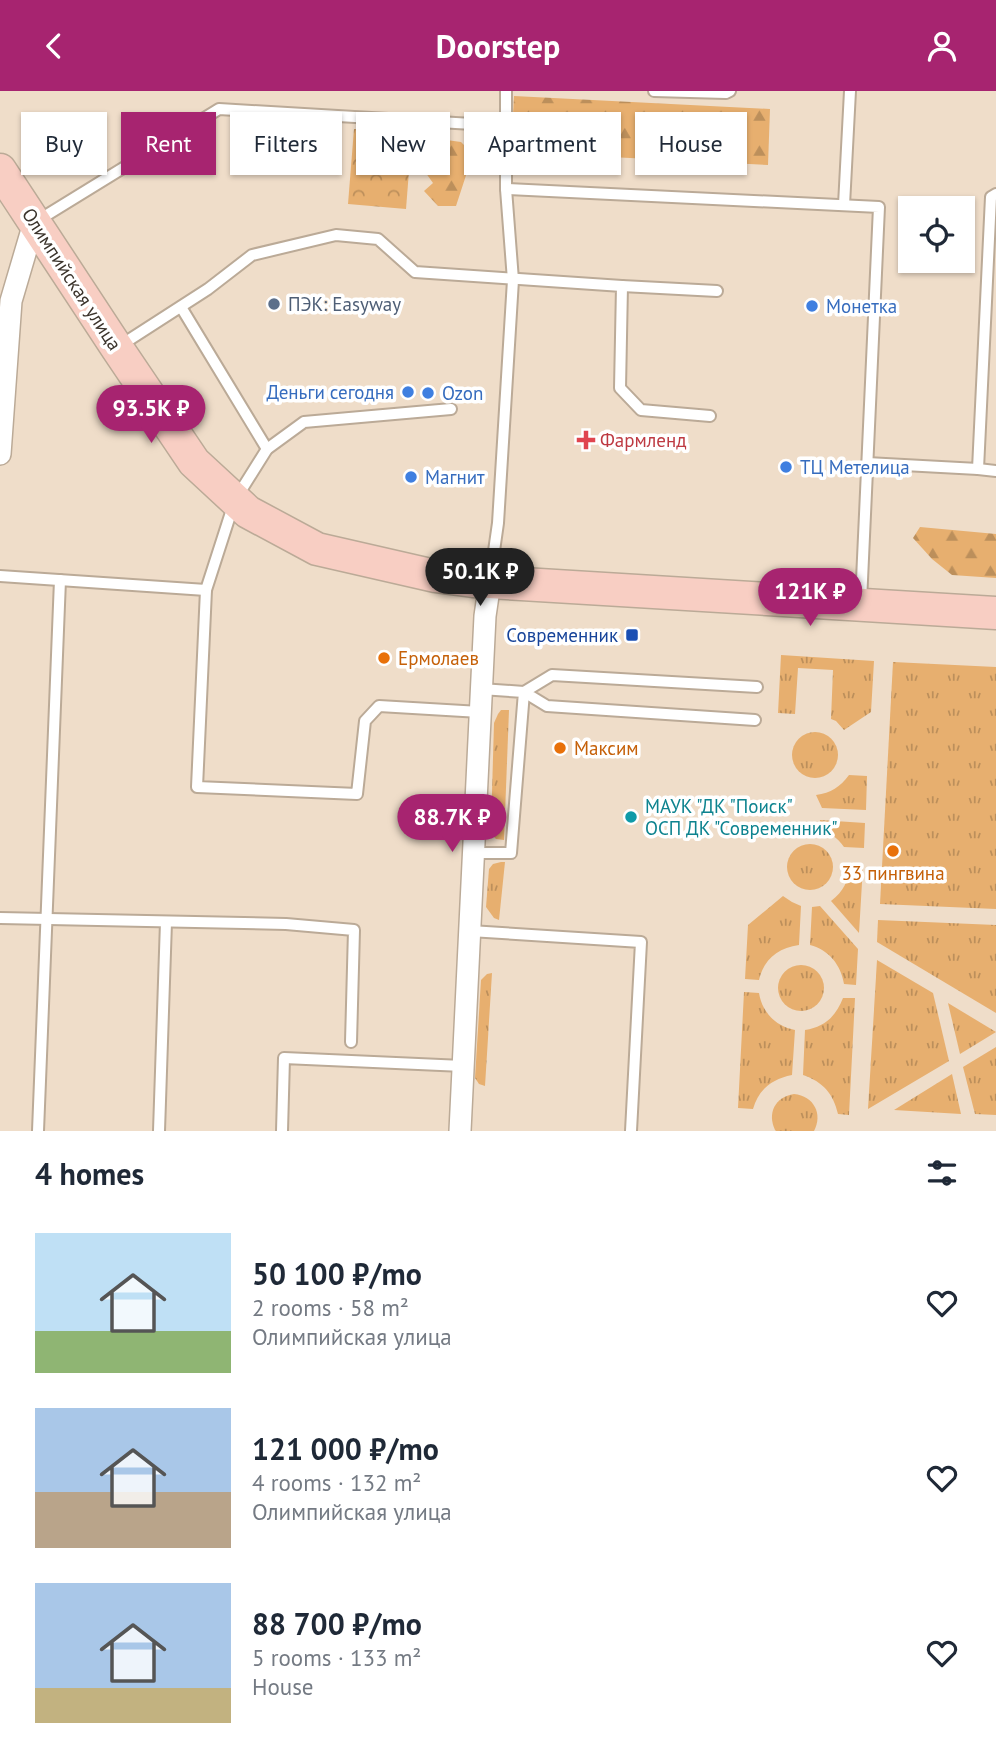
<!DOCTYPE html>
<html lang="en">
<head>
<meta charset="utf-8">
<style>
  body { margin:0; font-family:"PT Sans",sans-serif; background:#f6f6f7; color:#1f2937; height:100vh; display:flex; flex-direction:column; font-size:26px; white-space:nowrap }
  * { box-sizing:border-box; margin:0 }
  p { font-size:23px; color:#747a83 }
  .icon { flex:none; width:38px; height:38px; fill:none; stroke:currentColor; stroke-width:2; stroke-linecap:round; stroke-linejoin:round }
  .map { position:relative; height:1040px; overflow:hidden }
  .panel { display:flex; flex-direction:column; background:#fff; flex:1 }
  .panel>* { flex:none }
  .hud { position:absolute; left:21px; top:21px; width:956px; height:63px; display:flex; gap:14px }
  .buttons { position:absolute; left:898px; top:105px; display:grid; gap:14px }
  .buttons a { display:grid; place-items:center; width:77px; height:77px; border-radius:0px; background:#fff; box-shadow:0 2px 5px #0004; font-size:35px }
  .price { position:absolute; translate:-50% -60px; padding:0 16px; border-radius:24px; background:#a72470; color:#fff; font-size:23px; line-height:46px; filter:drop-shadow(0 2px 4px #0008) }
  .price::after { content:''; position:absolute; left:50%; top:42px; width:21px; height:16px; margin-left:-10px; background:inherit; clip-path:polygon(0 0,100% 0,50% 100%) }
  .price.current { background:#222; color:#fff }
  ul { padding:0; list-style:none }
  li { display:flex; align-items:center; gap:21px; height:175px; padding:0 35px }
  li span { display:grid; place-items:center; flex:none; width:196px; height:140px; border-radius:0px; color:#555 }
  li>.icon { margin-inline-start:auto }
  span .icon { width:84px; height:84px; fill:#fffc; stroke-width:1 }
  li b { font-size:30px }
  h2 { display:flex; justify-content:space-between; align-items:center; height:84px; padding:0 35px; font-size:30px }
  .tag { padding:0 24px; border-radius:0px; background:#fff; box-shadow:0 2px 5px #0004; font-size:24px; line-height:63px }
  .tag.current { background:#a72470; color:#fff }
  header { display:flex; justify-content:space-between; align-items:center; height:91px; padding:0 35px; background:#a72470; color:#fff; font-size:32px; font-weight:600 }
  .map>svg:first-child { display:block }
</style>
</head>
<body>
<header><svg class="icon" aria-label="back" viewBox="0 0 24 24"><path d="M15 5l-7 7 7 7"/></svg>Doorstep<svg class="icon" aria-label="person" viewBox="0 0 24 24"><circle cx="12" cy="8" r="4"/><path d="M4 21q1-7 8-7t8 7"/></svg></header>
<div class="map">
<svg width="996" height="1040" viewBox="0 0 996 1040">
  <defs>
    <pattern id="grass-tufts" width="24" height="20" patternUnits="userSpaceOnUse" patternTransform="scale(1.75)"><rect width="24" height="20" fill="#e7af6f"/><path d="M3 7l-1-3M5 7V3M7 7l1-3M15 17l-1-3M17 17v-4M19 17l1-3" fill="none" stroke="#bc8f5b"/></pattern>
    <pattern id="forest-firs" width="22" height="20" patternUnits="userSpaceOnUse" patternTransform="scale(1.75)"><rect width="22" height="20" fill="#e7af6f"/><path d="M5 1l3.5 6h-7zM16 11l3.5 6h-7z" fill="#bc8f5b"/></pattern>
    <pattern id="park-crowns" width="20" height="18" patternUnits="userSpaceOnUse" patternTransform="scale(1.75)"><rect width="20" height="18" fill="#e7af6f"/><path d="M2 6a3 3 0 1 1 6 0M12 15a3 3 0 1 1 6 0" fill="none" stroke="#bc8f5b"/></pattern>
  </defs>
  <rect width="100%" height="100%" fill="#efddc9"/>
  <g fill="url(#grass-tufts)">
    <polygon points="781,564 874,570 871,621 844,639 836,630 831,628 833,579 798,577 795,623 778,622"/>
    <polygon points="893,571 996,576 996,818 880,813"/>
    <polygon points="501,619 509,619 504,749 496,748 493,745 491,736 494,632 498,623"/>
    <circle cx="815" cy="664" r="23"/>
    <path d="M849,684L867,685L866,719L822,717L816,704C831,702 840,696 849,684Z"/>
    <path d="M820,729L865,732L864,757L844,756C837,746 830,742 819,738Z"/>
    <circle cx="810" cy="776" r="23"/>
    <polygon points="501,771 505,771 499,829 494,827 486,816 489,778 493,773"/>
    <path d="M850,775H863L859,842L831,810C844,800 848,790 850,775Z"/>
    <path d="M783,805L792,811L801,815L799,854C778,857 764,868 759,889L745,888L748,834Z"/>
    <path d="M820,815L858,858L856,894L844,893C841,874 829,859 810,854L812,816Z"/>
    <polygon points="878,829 996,834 996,922 877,851"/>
    <polygon points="877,869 933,902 949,970 868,1018"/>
    <circle cx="801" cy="897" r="23"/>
    <polygon points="492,882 485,995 479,993 475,987 481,889 487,883"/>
    <path d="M744,901L759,902C762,921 775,935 795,939L792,984C772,988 759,998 753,1018L738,1017Z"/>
    <path d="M843,907H855L849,1024L838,1023C833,1002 823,991 803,984L805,939C825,936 836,925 843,907Z"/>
    <polygon points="948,912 996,941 960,963"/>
    <polygon points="996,956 996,1024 975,1023 963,976"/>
    <polygon points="952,983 961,1023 894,1019"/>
    <path d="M794,1003C814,1005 823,1023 814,1040H776L775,1039C767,1022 775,1006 794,1003Z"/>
  </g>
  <g fill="url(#forest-firs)">
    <polygon points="514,5 770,18 768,74 511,61"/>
    <polygon points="425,46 461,51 473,63 456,115 438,115 424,100 433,92 423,78 417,59"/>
    <polygon points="920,436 996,443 996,487 952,484 932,468 913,447"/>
  </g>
  <polygon fill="url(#park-crowns)" points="354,38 412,42 406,118 348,113"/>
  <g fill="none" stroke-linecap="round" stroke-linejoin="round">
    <defs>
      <g id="lane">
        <polyline points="654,0 726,2 730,0"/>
        <polyline points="506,98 879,116 861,511"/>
        <polyline points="844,114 850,0"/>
        <polyline points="37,130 219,18 506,35"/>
        <polyline points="622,195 717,200"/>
        <polyline points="181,216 267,358"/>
        <polyline points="118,256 208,198 252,164 336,144 378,148 415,181 622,195 620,297 641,319 710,325"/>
        <polyline points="451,318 304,331 267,358 235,409 206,499 197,696 357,703 365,630 379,615 480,621"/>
        <polyline points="867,372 978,378 991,106 996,103"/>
        <polyline points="978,378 996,380"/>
        <polyline points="0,485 206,499"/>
        <polyline points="490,488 498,432 513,189 506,98 506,0"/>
        <polyline points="755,629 547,615 524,601 552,584 757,596"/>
        <polyline points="474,762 511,762 524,601 481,598"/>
        <polyline points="0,827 286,833 354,839 351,951"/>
        <polyline points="470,840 641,851 631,1040"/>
        <polyline points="38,1040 60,489"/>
        <polyline points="159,1040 166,831"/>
        <polyline points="282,1040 284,967 463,975"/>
      </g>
      <g id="street">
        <polyline points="0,363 11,210 34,132"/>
        <polyline points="460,1040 485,525 490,491"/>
      </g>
      <polyline id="secondary" points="0,79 117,257 194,371 248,421 317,458 435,485 473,490 996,522"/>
    </defs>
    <use href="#lane" stroke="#bbaa97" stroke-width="14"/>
    <use href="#street" stroke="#bbaa97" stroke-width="24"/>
    <use href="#secondary" stroke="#bbaa97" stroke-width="35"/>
    <use href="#lane" stroke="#fff" stroke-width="10"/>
    <use href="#street" stroke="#fff" stroke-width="21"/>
    <use href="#secondary" stroke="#f8cec3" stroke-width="32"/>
  </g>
  <circle fill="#5c6f8a" stroke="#fff" stroke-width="2.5" cx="274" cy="213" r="7"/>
  <g fill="#3f7fe0" stroke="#fff" stroke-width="2.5">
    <circle cx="812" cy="215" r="7"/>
    <circle cx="408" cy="301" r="7"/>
    <circle cx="428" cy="302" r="7"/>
    <circle cx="786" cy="376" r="7"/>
    <circle cx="411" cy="386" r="7"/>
  </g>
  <path fill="#e0444e" stroke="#fff" stroke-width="2.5" d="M582.5 338.5h7v7h7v7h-7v7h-7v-7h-7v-7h7z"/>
  <rect fill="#1a4fb4" stroke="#fff" stroke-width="2.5" x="625" y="537" width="14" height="14" rx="3.5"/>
  <g fill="#e8710a" stroke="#fff" stroke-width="2.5">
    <circle cx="384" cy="567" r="7"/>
    <circle cx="560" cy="657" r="7"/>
    <circle cx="893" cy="760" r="7"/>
  </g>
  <circle fill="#0f9aa8" stroke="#fff" stroke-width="2.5" cx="631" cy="726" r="7"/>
  <g text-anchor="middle" stroke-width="7" stroke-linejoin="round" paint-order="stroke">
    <g font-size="19" fill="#3b342c" stroke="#fff">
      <text transform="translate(72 188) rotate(57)" y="7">Олимпийская улица</text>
    </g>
    <g font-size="19" fill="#4e5e75" stroke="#fff" text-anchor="start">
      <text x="288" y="220">ПЭК: Easyway</text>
    </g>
    <g font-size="19" fill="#366cbe" stroke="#fff" text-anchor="start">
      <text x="826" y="222">Монетка</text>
      <text x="394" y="308" text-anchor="end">Деньги сегодня</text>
      <text x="442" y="309">Ozon</text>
      <text x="800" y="383">ТЦ Метелица</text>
      <text x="425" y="393">Магнит</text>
    </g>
    <g font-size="19" fill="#be3a42" stroke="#fff" text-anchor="start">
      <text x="600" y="356">Фармленд</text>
    </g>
    <g font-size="19" fill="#164399" stroke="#fff" text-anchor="end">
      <text x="618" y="551">Современник</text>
    </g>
    <g font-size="19" fill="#c56008" stroke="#fff" text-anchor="start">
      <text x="398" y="574">Ермолаев</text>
      <text x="574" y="664">Максим</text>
      <text x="893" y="789" text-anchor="middle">33 пингвина</text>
    </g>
    <g font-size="19" fill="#0d838f" stroke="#fff" text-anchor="start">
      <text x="645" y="722">МАУК "ДК "Поиск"<tspan x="645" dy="22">ОСП ДК "Современник"</tspan></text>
    </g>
  </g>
</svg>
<div class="buttons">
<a><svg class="icon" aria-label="locate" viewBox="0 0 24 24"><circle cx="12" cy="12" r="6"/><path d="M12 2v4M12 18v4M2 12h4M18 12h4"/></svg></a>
</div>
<b class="price" style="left:151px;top:354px">93.5K ₽</b>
<b class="price current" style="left:480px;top:517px">50.1K ₽</b>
<b class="price" style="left:810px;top:537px">121K ₽</b>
<b class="price" style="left:452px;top:763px">88.7K ₽</b>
<div class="hud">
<a class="tag">Buy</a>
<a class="tag current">Rent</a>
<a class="tag">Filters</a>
<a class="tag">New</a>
<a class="tag">Apartment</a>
<a class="tag">House</a>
</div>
</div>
<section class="panel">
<h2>4 homes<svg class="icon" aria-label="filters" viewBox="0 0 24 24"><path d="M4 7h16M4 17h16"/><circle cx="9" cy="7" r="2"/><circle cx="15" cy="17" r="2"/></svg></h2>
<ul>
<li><span style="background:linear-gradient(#bfe0f5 70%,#8fb573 0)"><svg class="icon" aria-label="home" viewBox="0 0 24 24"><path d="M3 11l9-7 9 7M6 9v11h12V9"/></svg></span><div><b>50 100 ₽/mo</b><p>2 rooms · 58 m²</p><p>Олимпийская улица</p></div><svg class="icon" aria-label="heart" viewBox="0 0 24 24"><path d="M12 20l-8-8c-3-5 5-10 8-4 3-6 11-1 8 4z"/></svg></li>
<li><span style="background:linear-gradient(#a9c7e8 60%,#b9a48a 0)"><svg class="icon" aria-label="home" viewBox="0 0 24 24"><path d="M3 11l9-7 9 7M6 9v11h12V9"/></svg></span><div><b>121 000 ₽/mo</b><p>4 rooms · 132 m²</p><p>Олимпийская улица</p></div><svg class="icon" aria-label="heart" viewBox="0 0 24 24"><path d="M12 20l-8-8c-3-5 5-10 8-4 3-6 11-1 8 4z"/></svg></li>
<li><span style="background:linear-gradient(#a9c7e8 75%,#c2b280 0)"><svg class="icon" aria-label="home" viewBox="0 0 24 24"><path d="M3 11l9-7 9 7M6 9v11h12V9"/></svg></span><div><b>88 700 ₽/mo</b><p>5 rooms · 133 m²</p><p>House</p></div><svg class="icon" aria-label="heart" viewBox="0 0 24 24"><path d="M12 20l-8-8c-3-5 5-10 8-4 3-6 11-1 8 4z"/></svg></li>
</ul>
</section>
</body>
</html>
